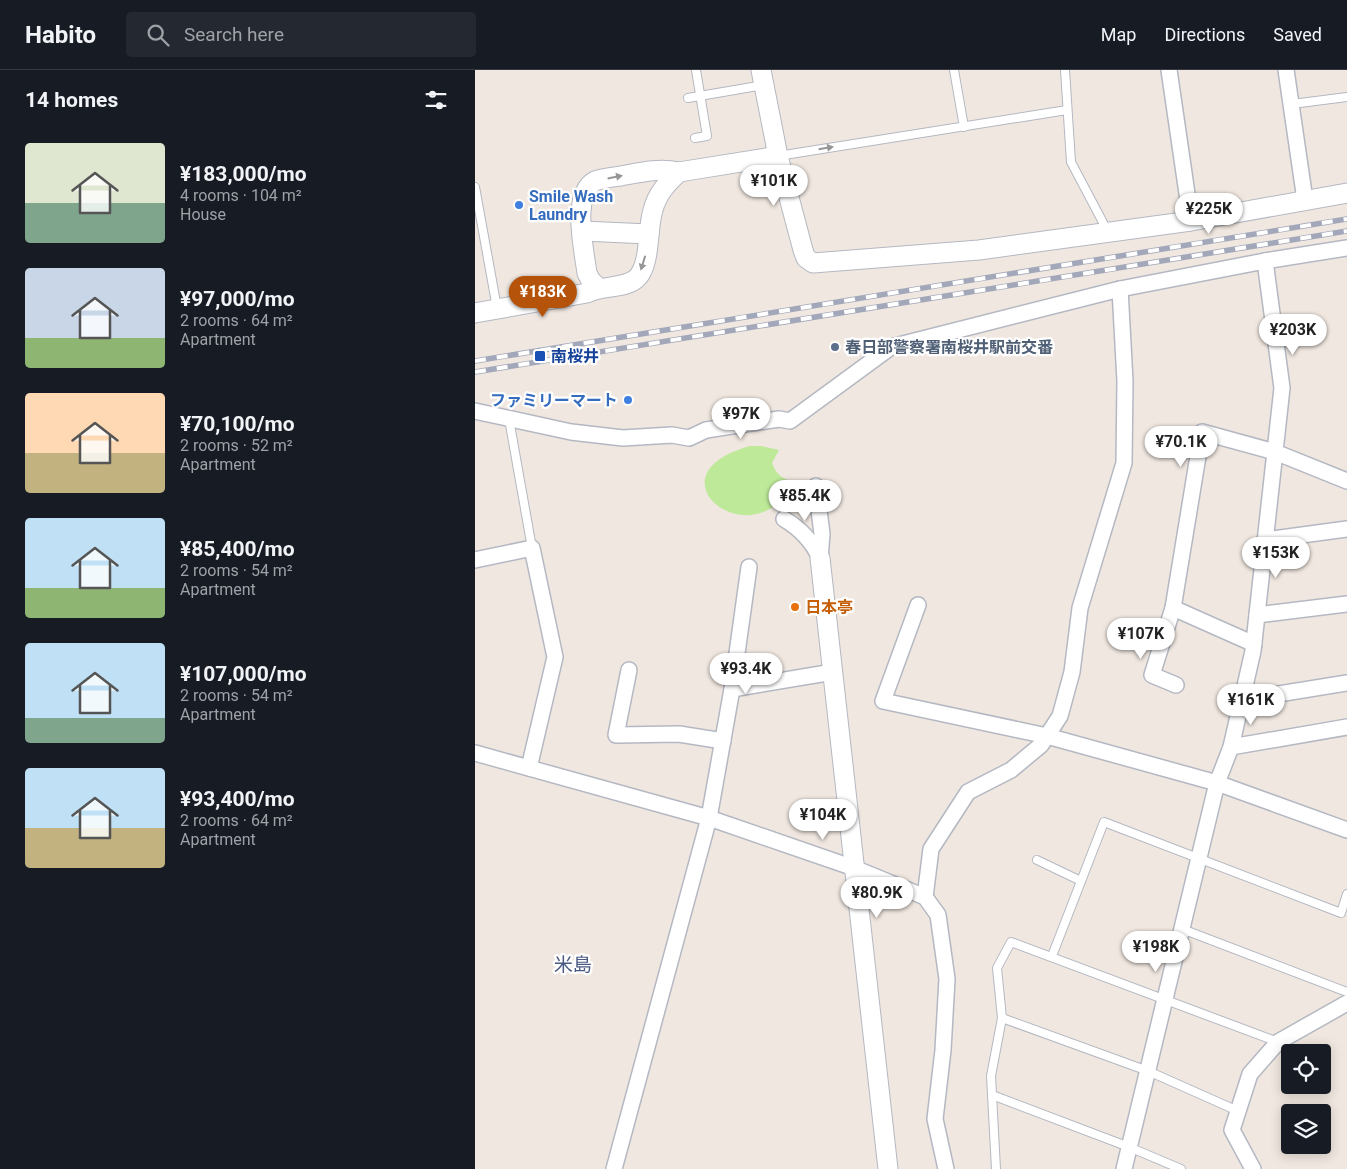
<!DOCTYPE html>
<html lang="en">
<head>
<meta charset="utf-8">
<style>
  body { margin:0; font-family:Roboto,"Noto Sans JP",sans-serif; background:#242831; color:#f1f3f6; height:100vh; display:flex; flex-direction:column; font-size:19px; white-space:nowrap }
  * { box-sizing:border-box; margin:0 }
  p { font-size:16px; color:#9ea1a6 }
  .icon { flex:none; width:28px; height:28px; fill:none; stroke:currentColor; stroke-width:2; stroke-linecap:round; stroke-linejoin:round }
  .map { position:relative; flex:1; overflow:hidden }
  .panel { display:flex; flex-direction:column; background:#171b24; width:475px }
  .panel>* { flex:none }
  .fabs { position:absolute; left:806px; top:974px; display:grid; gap:10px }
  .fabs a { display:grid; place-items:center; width:50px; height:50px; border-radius:5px; background:#171b24; box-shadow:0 2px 12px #0003; font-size:25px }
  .price { position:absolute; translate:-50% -42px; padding:0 11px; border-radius:18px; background:#fff; color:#222; font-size:16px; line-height:32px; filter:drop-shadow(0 1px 2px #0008) }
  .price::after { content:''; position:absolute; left:50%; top:30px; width:15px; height:11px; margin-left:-8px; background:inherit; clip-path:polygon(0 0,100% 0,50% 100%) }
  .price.active { background:#b45309; color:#fff }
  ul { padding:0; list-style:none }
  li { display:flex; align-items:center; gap:15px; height:125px; padding:0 25px }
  li span { display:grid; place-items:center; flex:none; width:140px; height:100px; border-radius:5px; color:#555 }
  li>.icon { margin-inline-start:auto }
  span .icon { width:60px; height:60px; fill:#fffc; stroke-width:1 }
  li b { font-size:21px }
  h2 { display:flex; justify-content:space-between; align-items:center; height:60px; padding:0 25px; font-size:21px }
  header { display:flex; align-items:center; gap:30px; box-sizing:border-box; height:70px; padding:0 25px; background:#171b24; border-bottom:1px solid #363941 }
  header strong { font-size:24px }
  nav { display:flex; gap:28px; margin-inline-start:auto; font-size:18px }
  .search { width:350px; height:45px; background:#242831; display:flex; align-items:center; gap:12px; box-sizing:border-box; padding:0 18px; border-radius:5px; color:#9ea1a6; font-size:19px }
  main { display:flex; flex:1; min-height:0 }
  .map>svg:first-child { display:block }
</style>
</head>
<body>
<header>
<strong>Habito</strong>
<div class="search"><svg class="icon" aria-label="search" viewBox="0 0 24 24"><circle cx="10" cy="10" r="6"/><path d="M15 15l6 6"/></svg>Search here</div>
<nav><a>Map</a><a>Directions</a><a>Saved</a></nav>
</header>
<main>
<section class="panel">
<h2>14 homes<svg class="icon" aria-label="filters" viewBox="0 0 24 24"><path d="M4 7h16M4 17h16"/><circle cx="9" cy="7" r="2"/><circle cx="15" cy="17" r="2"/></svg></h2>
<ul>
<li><span style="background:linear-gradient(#dfe7d0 60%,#7fa58c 0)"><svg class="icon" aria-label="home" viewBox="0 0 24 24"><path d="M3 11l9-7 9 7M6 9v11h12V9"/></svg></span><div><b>¥183,000/mo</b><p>4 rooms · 104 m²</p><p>House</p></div></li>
<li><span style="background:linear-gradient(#c9d6e8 70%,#8fb573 0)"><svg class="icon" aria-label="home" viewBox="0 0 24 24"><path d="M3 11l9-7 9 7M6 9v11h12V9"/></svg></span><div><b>¥97,000/mo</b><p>2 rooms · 64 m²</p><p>Apartment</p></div></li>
<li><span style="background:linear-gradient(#ffd9b3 60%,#c2b280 0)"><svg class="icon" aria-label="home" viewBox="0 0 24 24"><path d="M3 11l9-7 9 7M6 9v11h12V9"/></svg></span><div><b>¥70,100/mo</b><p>2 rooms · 52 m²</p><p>Apartment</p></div></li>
<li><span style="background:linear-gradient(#bfe0f5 70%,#8fb573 0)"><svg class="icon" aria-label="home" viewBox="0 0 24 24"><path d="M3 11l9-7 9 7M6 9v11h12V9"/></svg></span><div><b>¥85,400/mo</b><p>2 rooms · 54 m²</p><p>Apartment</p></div></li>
<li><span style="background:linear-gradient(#bfe0f5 75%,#7fa58c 0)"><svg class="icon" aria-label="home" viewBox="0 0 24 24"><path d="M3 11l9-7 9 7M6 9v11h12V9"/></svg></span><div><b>¥107,000/mo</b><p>2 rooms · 54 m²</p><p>Apartment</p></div></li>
<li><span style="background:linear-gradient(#bfe0f5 60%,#c2b280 0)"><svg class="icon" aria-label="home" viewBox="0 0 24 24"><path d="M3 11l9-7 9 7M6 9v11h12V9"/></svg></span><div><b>¥93,400/mo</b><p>2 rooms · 64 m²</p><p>Apartment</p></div></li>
</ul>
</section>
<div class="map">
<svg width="872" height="1099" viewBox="0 0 872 1099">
  <rect width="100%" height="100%" fill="#f0e7e0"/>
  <path fill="#bde999" d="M275,376H286L304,380L297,393C301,404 307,409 318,412C281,492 167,406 275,376Z"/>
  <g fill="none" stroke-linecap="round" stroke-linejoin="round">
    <defs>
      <g id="service">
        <polyline points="479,0 489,57"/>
        <polyline points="590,0 596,92 633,162"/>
        <polyline points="213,28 289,15"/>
        <polyline points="817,34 872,27"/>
        <polyline points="220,68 232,66 221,0"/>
        <polyline points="303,86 592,40"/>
        <polyline points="0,117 22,238"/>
        <polyline points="34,349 57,478"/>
        <polyline points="562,790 606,811"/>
        <polyline points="707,859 872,922"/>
        <polyline points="577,886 629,752 866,843 872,824"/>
        <polyline points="527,948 673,1001 763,1041"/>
        <polyline points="517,1025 654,1077 706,1099"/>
        <polyline points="521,1099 516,1006 527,948 522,898 536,872 803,972"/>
      </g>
      <g id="minor">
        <polyline points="694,0 716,151"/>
        <polyline points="811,0 830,130"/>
        <polyline points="0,341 96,362 148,368 197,365 214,368 231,360 304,349 315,351 416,277 645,219 790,191 872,178"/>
        <polyline points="341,416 347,464 345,488"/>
        <path d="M309,449C326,459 337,471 345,488"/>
        <polyline points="790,470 872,459"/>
        <polyline points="0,490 57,478 80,587 54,698"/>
        <polyline points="443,535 408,631 572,666 742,713 872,760"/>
        <polyline points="698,538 779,574"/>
        <polyline points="782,545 872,534"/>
        <polyline points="154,600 141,665 204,664 248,671"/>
        <polyline points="701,615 677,605 698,538 727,362 800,382 872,411"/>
        <polyline points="257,619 358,602"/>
        <polyline points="767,630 872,613"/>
        <polyline points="756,677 872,657"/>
        <polyline points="0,683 234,748 379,798 450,827 463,845 472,909 468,980 460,1049 471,1099"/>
        <polyline points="450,827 456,779 493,722 536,700 566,675 585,646 597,602 605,538 649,393 650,311 645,219"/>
        <polyline points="139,1099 234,748 257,619 274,497"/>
        <polyline points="649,1099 742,713 756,677 778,581 807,318 790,191"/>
        <polyline points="778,1099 757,1060 775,1004 803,972 872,933"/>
      </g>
      <g id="tertiary">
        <polyline points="286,0 303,86 328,180 331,188 338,193 504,180 716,151 872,123"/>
        <polyline points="107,161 174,164"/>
        <path d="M123,217L116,211L112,203C109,180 96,124 120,111C127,108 138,107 146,106C167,102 184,98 204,102L303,86"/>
        <path d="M0,243L112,223C127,215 151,219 162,208C176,194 172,158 178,140C182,124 192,113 204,102"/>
        <polyline points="345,488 413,1099"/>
      </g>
    </defs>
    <use href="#service" stroke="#b4b8c2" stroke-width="10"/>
    <use href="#minor" stroke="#b4b8c2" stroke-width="18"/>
    <use href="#tertiary" stroke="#b4b8c2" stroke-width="21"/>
    <use href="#service" stroke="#fff" stroke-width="8"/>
    <use href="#minor" stroke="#fff" stroke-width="15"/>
    <use href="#tertiary" stroke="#fff" stroke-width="19"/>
    <defs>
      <g id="rail">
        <polyline points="0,291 872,149"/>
        <polyline points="0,302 872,161"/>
      </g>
    </defs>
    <use href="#rail" stroke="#a2a8b9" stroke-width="5.5"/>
    <use href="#rail" stroke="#fff" stroke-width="4" stroke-dasharray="11" stroke-linecap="butt"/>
  </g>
  <defs><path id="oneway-solid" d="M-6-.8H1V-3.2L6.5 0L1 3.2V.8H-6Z" transform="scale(1.25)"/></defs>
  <g fill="#969696">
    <use href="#oneway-solid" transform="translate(351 78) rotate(-9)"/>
    <use href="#oneway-solid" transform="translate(140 107) rotate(-11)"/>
    <use href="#oneway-solid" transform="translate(168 193) rotate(107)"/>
  </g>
  <g fill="#3f7fe0" stroke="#fff" stroke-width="2">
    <circle cx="44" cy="135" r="5"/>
    <circle cx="153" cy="330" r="5"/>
  </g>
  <circle fill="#5c6f8a" stroke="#fff" stroke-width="2" cx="360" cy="277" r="5"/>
  <rect fill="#1a4fb4" stroke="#fff" stroke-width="2" x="59" y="280" width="12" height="12" rx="2.5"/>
  <circle fill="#e8710a" stroke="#fff" stroke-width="2" cx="320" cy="537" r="5"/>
  <g text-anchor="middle" stroke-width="4.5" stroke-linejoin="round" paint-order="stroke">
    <g font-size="16" font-weight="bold" fill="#366cbe" stroke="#fff" text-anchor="start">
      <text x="54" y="132">Smile Wash<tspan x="54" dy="18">Laundry</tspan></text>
      <text x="143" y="336" text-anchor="end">ファミリーマート</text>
    </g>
    <g font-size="16" font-weight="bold" fill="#4e5e75" stroke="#fff" text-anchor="start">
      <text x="370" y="283">春日部警察署南桜井駅前交番</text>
    </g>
    <g font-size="16" font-weight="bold" fill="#164399" stroke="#fff" text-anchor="start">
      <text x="76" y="292">南桜井</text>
    </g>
    <g font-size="16" font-weight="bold" fill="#c56008" stroke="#fff" text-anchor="start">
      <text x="330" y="543">日本亭</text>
    </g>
    <g font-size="19" fill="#4a5a83" stroke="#fff">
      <text x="98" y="901">米島</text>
    </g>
  </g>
</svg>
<div class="fabs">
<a><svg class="icon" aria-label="locate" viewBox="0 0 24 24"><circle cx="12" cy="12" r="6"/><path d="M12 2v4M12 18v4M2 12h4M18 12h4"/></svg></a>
<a><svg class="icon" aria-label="layers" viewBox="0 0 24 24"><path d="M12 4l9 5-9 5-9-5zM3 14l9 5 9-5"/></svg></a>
</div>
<b class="price" style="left:299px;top:137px">¥101K</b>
<b class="price" style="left:734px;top:165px">¥225K</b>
<b class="price active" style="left:68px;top:248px">¥183K</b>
<b class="price" style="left:818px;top:286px">¥203K</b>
<b class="price" style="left:266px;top:370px">¥97K</b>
<b class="price" style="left:706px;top:398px">¥70.1K</b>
<b class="price" style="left:330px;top:452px">¥85.4K</b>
<b class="price" style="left:801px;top:509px">¥153K</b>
<b class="price" style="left:666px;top:590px">¥107K</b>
<b class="price" style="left:271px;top:625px">¥93.4K</b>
<b class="price" style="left:776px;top:656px">¥161K</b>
<b class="price" style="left:348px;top:771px">¥104K</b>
<b class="price" style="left:402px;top:849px">¥80.9K</b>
<b class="price" style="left:681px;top:903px">¥198K</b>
</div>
</main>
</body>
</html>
